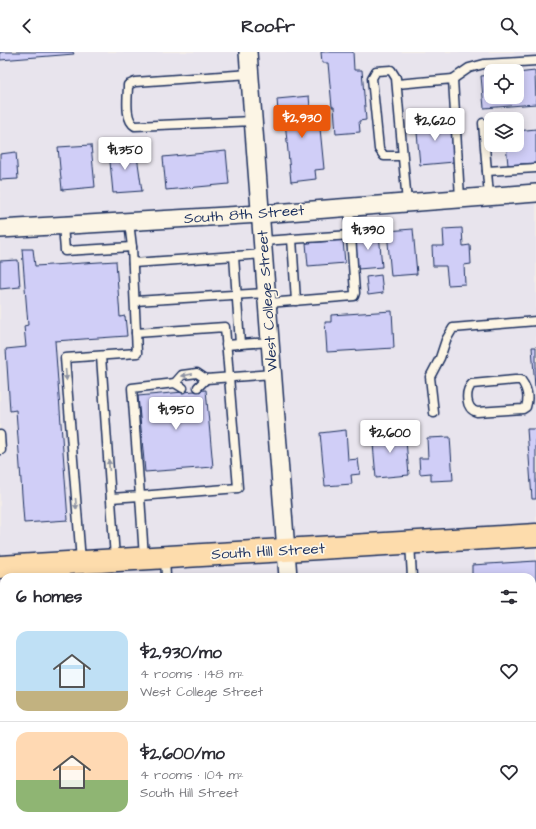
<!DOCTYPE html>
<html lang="en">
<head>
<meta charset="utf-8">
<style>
  body { margin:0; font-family:"Architects Daughter",sans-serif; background:#f2f2f3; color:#2b2b33; height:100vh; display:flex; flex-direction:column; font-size:15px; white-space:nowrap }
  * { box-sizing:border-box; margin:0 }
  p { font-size:13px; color:#7c7c81 }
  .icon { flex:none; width:22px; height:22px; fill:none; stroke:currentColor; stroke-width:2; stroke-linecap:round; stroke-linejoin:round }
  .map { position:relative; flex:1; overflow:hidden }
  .side { position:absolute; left:0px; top:521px; width:536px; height:256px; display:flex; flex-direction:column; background:#fff; border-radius:12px 12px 0 0; box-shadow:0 2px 10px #0003 }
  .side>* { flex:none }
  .fabs { position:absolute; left:484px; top:12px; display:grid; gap:8px }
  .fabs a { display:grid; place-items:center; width:40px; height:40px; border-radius:8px; background:#fff; box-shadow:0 2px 10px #0003; font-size:20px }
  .price { position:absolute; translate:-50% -34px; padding:0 9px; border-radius:4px; background:#fff; color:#222; font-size:13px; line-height:26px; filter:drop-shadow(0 1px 2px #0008) }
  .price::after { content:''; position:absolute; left:50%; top:24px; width:12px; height:9px; margin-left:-6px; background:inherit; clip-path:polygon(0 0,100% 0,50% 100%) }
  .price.active { background:#ea580c; color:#fff }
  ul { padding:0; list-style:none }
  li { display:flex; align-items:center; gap:12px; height:100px; padding:0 16px }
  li+li { border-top:1px solid #e1e1e2 }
  li span { display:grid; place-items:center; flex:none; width:112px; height:80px; border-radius:12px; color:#555 }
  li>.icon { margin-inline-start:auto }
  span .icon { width:48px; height:48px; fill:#fffc; stroke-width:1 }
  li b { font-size:17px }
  h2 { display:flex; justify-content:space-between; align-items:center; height:48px; padding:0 16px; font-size:17px }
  header { display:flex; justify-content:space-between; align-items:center; height:52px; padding:0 16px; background:#fff; font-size:18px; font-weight:700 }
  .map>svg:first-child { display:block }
</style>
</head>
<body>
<header><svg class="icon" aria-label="back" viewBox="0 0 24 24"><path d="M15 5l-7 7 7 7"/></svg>Roofr<svg class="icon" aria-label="search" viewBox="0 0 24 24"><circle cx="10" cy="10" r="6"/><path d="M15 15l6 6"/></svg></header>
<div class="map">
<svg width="536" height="777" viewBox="0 0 536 777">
  <rect width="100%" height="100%" fill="#f3ede9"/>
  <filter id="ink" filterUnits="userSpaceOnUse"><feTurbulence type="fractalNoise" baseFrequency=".025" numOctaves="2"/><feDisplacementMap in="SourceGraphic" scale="8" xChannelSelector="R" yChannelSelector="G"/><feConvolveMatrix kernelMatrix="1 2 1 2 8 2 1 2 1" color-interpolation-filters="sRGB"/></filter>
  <g filter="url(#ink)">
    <path fill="#e8e4ed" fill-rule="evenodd" d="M0,0H536V777H133V773H532V525H4V725H0ZM491,19H517V45H491ZM491,67H517V93H491Z"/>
    <g fill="#d0cef7" stroke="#1b2f5e">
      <polygon points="0,0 73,0 74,2 0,8"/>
      <polygon points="321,0 353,0 354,18 362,18 366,68 359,69 360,80 336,82 334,55 332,55 328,11 322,11"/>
      <polygon points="535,19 536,52 484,56 481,24 491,23 491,45 517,45 517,21"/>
      <polygon points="309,44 311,67 319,66 324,117 315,118 316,127 291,130 284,59 278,60 277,47"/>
      <polygon points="450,67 454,110 420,113 416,70"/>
      <polygon points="536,77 536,111 508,113 506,93 517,93 517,79"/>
      <polygon points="91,93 95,135 62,138 58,95"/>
      <polygon points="136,97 142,139 113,141 109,99"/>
      <polygon points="226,99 229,132 166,138 163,105"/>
      <polygon points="16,100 18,127 0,128 0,102"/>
      <polygon points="462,176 463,194 470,193 471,212 464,213 465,232 448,233 446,214 433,214 432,194 444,194 443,177"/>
      <polygon points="413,177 417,222 391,224 387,179"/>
      <polygon points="379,181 382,215 358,217 355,183"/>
      <polygon points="343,188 345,211 308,214 306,191"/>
      <polygon points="22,197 33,197 35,214 116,209 120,265 125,264 127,284 55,289 68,468 24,471 16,358 10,359 6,297 26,295 24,274 28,273"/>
      <polygon points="18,208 20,235 0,237 0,209"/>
      <polygon points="381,223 383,241 368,243 366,225"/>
      <polygon points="392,259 394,296 327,300 325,270 331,270 331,263"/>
      <polygon points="532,295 536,295 536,335 535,335"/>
      <polygon points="206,338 213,415 145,420 138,344"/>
      <polygon points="405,377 409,423 376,426 372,380"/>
      <polygon points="527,377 536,377 536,447 532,447"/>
      <polygon points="346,378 348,408 358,407 360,422 351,423 352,432 325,434 320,381"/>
      <polygon points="450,385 453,428 431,429 431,421 420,422 419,406 428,406 427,386"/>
      <polygon points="536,509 536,597 532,597 532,525 472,525 472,513"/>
      <rect x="0" y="568" width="4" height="45"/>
      <rect x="532" y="663" width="4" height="30"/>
      <polygon points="187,773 187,777 155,777 155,775"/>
      <polygon points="230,773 266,773 267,777 231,777"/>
    </g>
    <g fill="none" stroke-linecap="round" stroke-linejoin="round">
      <defs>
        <g id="service">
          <path d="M250,22L135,30L128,33C128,45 124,67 135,74L254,69"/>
          <polyline points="453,27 469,16 484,12 536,9"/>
          <polyline points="397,32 453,27 460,146"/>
          <polyline points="483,71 489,144"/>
          <polyline points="403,104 384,104 379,97 372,26 376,19 391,18 396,26 407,151"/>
          <polyline points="487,119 536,116"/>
          <polyline points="129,170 132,195"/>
          <polyline points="63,173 65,199 132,195 137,301 65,306 81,509"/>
          <polyline points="292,187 296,249"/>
          <polyline points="263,189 351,183"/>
          <polyline points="234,204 240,292"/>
          <polyline points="133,211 264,202"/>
          <polyline points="135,249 267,241"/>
          <polyline points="268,251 354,244 355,241 349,155"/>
          <polyline points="136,281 225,275 238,436 140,444 144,506"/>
          <polyline points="226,293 270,290"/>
          <polyline points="101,304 115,506"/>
          <path d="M515,328H521C527,336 529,346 526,355L523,357L477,360C465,357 465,339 472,332Z"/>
          <polyline points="175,331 182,323 197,321 206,327 273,322"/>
          <polyline points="198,335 206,327"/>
          <polyline points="434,361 430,325 440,306 446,288 453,276 536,269"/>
          <polyline points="0,383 1,398 0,398"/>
          <polyline points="111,446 140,444 132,336 175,331 183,336"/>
          <polyline points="410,491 412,525"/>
          <polyline points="165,506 166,525"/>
          <polyline points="0,636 4,636"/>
          <polyline points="532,640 536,640"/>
          <polyline points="0,677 4,677"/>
          <polyline points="532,714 536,714"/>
          <polyline points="532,756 536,756"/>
          <polyline points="499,777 501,773"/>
        </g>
        <g id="minor">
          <polyline points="248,0 288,525"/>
          <polyline points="0,177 261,162 536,141"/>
          <polyline points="307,773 307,777"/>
        </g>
        <polyline id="primary" points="0,515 536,483"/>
      </defs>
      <use href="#service" stroke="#1b2f5e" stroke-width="11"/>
      <use href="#minor" stroke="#1b2f5e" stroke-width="20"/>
      <use href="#primary" stroke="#1b2f5e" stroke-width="25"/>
      <use href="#service" stroke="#fcf5e5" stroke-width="8"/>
      <use href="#minor" stroke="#fcf5e5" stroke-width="17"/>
      <use href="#primary" stroke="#fddcac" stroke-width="22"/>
    </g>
    <defs><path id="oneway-solid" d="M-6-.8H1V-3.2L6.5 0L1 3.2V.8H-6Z"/></defs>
    <g fill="#8c92a2">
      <use href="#oneway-solid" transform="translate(66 323) rotate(85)"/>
      <use href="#oneway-solid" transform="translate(187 323) rotate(169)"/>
      <use href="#oneway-solid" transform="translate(109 413) rotate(-94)"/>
      <use href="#oneway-solid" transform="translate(76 452) rotate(85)"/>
    </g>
  </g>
  <g text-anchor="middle" stroke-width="3.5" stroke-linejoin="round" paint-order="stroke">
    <g font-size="15" fill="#1b2f5e" stroke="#fcf5e5">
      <text transform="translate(244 162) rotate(-4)" y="5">South 8th Street</text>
      <text transform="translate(267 249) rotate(-94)" y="5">West College Street</text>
      <text transform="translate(268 499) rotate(-3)" y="5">South Hill Street</text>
    </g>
  </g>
</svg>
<div class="fabs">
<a><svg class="icon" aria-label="locate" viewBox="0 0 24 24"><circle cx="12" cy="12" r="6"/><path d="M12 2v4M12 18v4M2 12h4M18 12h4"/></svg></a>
<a><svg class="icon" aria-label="layers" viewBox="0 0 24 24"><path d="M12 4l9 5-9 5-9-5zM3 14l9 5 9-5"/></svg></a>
</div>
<b class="price active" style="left:302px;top:87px">$2,930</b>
<b class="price" style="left:435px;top:90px">$2,620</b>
<b class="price" style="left:125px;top:119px">$1,350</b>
<b class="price" style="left:368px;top:199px">$1,390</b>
<b class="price" style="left:176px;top:379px">$1,950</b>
<b class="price" style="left:390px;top:402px">$2,600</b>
<section class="side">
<h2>6 homes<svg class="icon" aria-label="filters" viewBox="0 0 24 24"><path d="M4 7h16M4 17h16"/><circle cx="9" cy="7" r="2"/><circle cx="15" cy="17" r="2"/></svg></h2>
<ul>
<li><span style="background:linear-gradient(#bfe0f5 75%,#c2b280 0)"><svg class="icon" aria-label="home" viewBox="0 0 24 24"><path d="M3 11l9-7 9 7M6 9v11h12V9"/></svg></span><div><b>$2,930/mo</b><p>4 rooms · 148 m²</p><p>West College Street</p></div><svg class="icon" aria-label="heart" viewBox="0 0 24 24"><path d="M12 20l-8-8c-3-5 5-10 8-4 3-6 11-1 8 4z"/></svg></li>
<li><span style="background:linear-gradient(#ffd9b3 60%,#8fb573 0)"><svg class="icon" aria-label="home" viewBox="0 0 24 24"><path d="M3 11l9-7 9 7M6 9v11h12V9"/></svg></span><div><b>$2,600/mo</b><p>4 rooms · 104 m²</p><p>South Hill Street</p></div><svg class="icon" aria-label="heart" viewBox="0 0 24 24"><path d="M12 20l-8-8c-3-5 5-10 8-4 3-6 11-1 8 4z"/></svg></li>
</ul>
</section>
</div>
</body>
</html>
